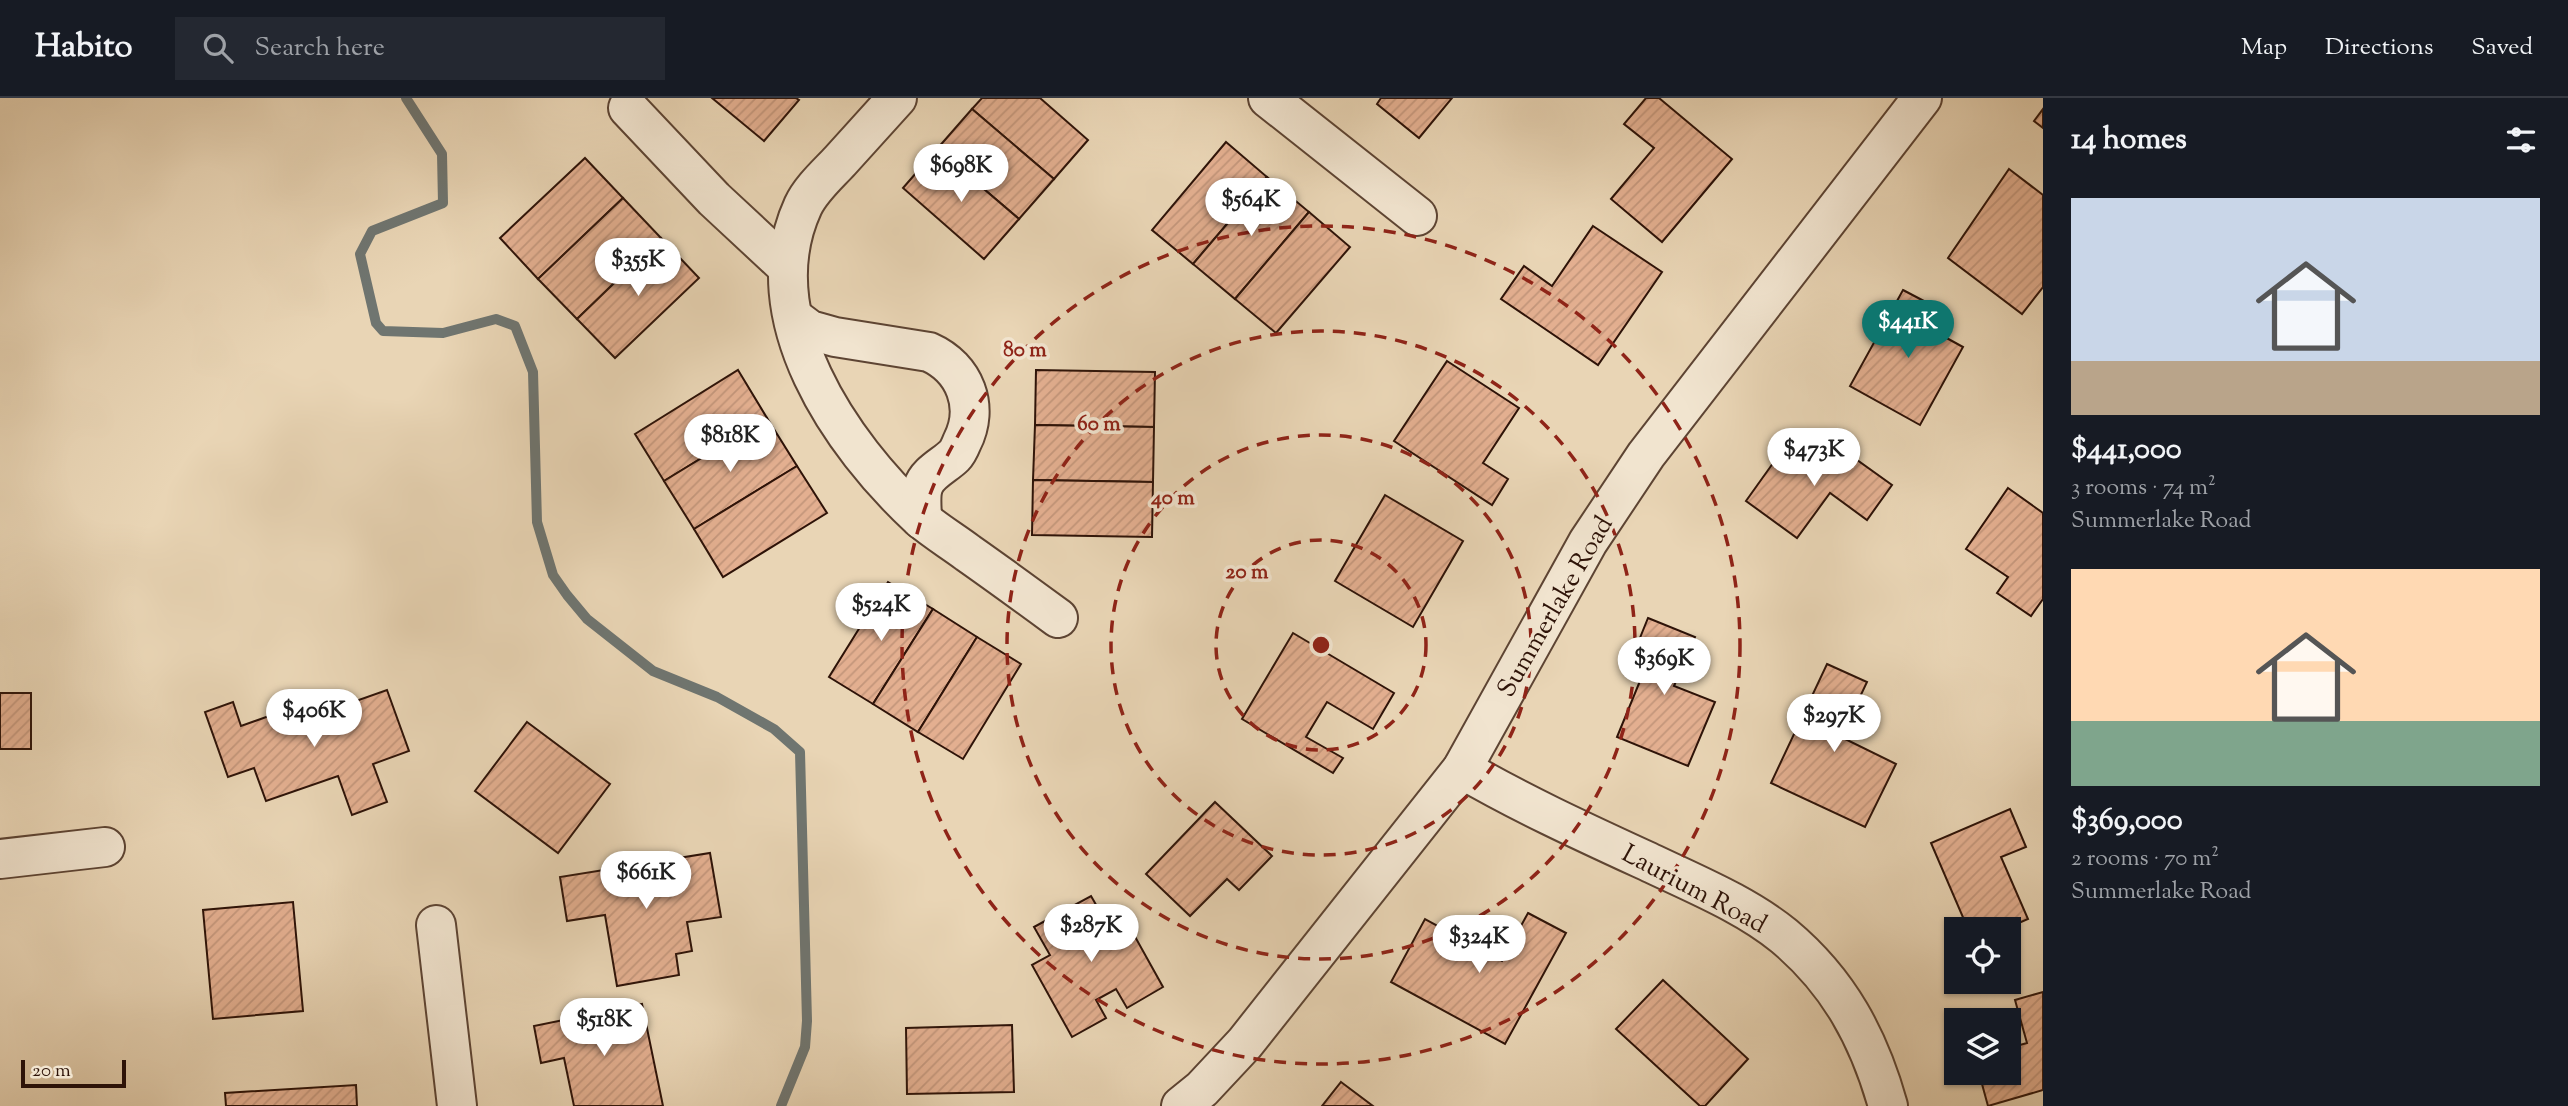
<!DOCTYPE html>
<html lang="en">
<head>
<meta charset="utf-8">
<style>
  body { margin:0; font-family:"Sorts Mill Goudy",serif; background:#242831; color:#f1f3f6; height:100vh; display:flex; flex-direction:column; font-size:26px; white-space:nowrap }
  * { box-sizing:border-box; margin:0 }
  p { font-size:23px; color:#9ea1a6 }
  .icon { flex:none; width:38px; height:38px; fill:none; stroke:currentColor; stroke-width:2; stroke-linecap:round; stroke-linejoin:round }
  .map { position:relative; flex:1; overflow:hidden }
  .sheet { display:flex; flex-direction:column; background:#171b24; width:525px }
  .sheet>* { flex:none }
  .fabs { position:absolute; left:1944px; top:819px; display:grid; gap:14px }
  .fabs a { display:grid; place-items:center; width:77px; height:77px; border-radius:0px; background:#171b24; box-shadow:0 2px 5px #0004; font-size:35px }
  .scale { position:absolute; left:21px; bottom:18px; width:105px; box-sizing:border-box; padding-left:7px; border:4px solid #2e1308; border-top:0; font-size:19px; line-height:24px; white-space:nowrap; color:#2e1308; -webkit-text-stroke:5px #f1e4cf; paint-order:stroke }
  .price { position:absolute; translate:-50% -60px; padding:0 16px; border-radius:24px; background:#fff; color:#222; font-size:23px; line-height:46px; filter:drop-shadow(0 2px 4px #0008) }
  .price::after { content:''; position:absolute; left:50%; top:42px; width:21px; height:16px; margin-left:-10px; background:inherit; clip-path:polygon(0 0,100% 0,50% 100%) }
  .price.current { background:#0f766e; color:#fff }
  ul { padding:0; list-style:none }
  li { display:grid; align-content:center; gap:14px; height:371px; padding:0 28px }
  li span { display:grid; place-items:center; height:217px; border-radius:0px; color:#555 }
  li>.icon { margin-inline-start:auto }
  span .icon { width:126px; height:126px; fill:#fffc; stroke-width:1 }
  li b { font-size:30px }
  h2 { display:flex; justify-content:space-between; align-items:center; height:84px; padding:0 28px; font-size:30px }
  header { display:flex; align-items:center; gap:42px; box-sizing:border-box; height:98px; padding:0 35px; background:#171b24; border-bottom:2px solid #363941 }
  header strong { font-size:33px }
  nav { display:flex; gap:38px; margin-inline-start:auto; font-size:24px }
  .search { width:490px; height:63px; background:#242831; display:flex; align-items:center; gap:18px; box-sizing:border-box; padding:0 24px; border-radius:0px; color:#9ea1a6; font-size:26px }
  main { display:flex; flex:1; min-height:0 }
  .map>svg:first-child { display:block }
</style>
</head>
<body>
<header>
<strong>Habito</strong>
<div class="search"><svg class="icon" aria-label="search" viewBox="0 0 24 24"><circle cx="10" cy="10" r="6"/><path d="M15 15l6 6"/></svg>Search here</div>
<nav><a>Map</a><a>Directions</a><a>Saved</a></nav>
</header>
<main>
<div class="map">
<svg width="2043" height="1008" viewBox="0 0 2043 1008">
  <defs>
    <pattern id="building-hatch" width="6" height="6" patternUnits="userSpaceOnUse" patternTransform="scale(1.75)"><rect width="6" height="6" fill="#e3af90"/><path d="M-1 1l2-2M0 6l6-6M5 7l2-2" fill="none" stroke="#c3967b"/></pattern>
  </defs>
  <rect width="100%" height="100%" fill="#e9d5b5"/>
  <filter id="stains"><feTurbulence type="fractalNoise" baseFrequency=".00286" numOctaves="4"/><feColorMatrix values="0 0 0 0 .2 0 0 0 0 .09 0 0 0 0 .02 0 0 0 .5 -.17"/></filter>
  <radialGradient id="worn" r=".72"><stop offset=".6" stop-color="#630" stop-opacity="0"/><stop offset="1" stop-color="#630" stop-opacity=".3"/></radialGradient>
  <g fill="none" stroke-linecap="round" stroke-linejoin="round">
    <polyline stroke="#6f7570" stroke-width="10" points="406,0 442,56 443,105 372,133 360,156 376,225 383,233 443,235 496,221 515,228 533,274 537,424 553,477 567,497 587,521 653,573 717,599 774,631 800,654 807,923 805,949 781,1008"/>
  </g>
  <g fill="url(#building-hatch)" stroke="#2e1308" stroke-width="2">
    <polygon points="712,0 796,0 799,2 764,43"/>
    <polygon points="982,0 1040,0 1088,42 1054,81 972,11"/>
    <polygon points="1381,0 1452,0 1419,40 1377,6"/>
    <polygon points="1646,0 1659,0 1732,61 1662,144 1611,101 1654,50 1624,26"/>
    <polygon points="972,11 1054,81 1019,121 937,51"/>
    <polygon points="2043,11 2043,30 2034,23"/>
    <polygon points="1226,44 1267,79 1193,166 1152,132"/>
    <polygon points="937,51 1019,121 984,161 903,90"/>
    <polygon points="585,60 623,100 538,181 500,140"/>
    <polygon points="2009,71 2043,97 2043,189 2022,216 1948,160"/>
    <polygon points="1267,79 1309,114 1235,201 1193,166"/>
    <polygon points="623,100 661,140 577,221 538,181"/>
    <polygon points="1309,114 1350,149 1276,235 1235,201"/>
    <polygon points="1593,128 1662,174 1598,267 1501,201 1524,168 1552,188"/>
    <polygon points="661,140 699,180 615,260 577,221"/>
    <polygon points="1903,192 1943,213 1932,232 1963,249 1920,327 1850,288"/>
    <polygon points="1447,263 1519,310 1483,365 1508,381 1492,407 1394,343"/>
    <polygon points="738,272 767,320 664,383 635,336"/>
    <polygon points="1036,272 1155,274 1154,329 1035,327"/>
    <polygon points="767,320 797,368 694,431 664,383"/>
    <polygon points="1035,327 1154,329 1153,384 1033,382"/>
    <polygon points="1791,340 1838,374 1850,357 1892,387 1867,422 1830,395 1797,440 1746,403"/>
    <polygon points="797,368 827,415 723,479 694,431"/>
    <polygon points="1033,382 1153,384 1152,439 1032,437"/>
    <polygon points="2008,390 2043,415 2043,501 2031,518 1997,495 2008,479 1966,451"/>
    <polygon points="1385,397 1463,443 1413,529 1335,483"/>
    <polygon points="888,484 933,511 873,606 829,579"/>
    <polygon points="933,511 977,539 918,634 873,606"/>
    <polygon points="1648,520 1695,539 1674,588 1715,604 1688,668 1617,639 1640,583 1625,577"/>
    <polygon points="1293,535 1394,595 1373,631 1327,604 1306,639 1343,660 1333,675 1242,621"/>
    <polygon points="977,539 1021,566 963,661 918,634"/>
    <polygon points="1827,566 1867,584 1841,639 1896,666 1865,729 1771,685"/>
    <polygon points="387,592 409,653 373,666 387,704 352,717 338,678 266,703 254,670 228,679 205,614 233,604 241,628 283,613 288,627"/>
    <rect x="0" y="595" width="31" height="56"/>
    <polygon points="527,624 610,686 558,755 475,693"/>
    <polygon points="1215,704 1272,758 1239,792 1227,781 1190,818 1146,776"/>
    <polygon points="2010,711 2026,749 2001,759 2028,821 2005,831 1968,831 1931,745"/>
    <polygon points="710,755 721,819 687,824 692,853 676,856 679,877 617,888 605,817 567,823 560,779"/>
    <polygon points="1091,798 1107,826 1123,817 1163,889 1127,910 1116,891 1096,902 1106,920 1072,939 1032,867 1050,857 1034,829"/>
    <polygon points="293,804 303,913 213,921 203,812"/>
    <polygon points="1528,815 1566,835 1505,946 1391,884 1425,821 1502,863"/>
    <polygon points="1663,882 1748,961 1705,1008 1700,1008 1616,931"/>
    <polygon points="2043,894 2043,992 1988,1008 1979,975 2009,975 2009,950 2027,945 2015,902"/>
    <polygon points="642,906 663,1008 574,1008 564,960 541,965 534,928"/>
    <polygon points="1012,927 1014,994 907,996 906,930"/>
    <polygon points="1341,984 1373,1008 1322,1008"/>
    <polygon points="356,987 357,1008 226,1008 225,995"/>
  </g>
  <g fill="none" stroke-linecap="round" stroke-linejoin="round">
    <defs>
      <g id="minor">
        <path d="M897,0C878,21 859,42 840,63C827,77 811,91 803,108C752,219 841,347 920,420C935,433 952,443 968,455C998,476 1028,498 1058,520"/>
        <polyline points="1268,0 1417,118"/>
        <polyline points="628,10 714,101 786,168"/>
        <path d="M794,220L810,232L835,239L929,254C965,270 980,309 962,344C960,349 958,354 954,358C945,367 927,375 923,389C920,398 922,412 922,422"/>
        <path d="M1462,671C1524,707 1588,736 1653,766C1697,787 1746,807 1784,838C1839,884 1869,940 1888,1008"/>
        <polyline points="0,761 105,749"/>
        <polyline points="436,827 457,1008"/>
        <polyline points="1181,1008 1202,991 1245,945 1462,671 1588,444 1646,357 1922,0"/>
      </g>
    </defs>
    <use href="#minor" stroke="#5d4433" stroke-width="42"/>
    <use href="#minor" stroke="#f1e4cf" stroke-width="38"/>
  </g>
  <g fill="none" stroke="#8f2418" stroke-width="3.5" stroke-dasharray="12 9">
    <circle cx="1321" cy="547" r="105"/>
    <circle cx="1321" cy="547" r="210"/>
    <circle cx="1321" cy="547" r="314"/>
    <circle cx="1321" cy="547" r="419"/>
  </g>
  <g text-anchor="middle" stroke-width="7" stroke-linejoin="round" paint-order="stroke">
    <g font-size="26" fill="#2e1308" stroke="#f1e4cf">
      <text transform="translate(1554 508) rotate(-60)" y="9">Summerlake Road</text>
      <text transform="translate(1695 790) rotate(28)" y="9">Laurium Road</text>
    </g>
  </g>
  <circle cx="1321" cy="547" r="10" fill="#8f2418" stroke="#f1e4cf" stroke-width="3.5"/>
  <g font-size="21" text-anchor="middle" font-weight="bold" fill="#8f2418" stroke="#f1e4cf" stroke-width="7" stroke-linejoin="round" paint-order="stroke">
    <text x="1025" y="258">80 m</text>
    <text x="1099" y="332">60 m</text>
    <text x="1173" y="406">40 m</text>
    <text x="1247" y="480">20 m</text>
  </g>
  <rect width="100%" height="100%" filter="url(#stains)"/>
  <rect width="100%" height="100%" fill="url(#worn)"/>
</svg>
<div class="fabs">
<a><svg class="icon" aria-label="locate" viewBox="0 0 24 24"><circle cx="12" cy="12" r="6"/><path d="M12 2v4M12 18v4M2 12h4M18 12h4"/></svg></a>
<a><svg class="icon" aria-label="layers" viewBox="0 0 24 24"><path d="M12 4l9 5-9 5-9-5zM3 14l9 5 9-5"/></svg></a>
</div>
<div class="scale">20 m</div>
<b class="price" style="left:961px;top:106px">$698K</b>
<b class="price" style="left:1251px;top:140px">$564K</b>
<b class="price" style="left:638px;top:200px">$355K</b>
<b class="price current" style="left:1908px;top:262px">$441K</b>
<b class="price" style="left:730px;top:376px">$818K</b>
<b class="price" style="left:1814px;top:390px">$473K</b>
<b class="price" style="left:881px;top:545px">$524K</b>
<b class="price" style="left:1664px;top:599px">$369K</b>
<b class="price" style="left:314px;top:651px">$406K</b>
<b class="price" style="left:1834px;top:656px">$297K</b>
<b class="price" style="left:646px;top:813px">$661K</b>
<b class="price" style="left:1091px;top:866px">$287K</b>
<b class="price" style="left:1479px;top:877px">$324K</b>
<b class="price" style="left:604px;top:960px">$518K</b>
</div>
<section class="sheet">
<h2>14 homes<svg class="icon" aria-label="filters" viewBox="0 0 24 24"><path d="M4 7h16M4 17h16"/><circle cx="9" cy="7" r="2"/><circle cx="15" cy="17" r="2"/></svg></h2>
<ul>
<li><span style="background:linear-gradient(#c9d6e8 75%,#b9a48a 0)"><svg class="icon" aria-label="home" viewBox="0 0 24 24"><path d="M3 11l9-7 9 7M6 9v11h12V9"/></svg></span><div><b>$441,000</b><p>3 rooms · 74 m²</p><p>Summerlake Road</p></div></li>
<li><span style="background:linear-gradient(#ffd9b3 70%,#7fa58c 0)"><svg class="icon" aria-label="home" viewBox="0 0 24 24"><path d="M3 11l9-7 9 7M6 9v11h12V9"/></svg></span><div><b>$369,000</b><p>2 rooms · 70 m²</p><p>Summerlake Road</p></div></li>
</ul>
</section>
</main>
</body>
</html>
